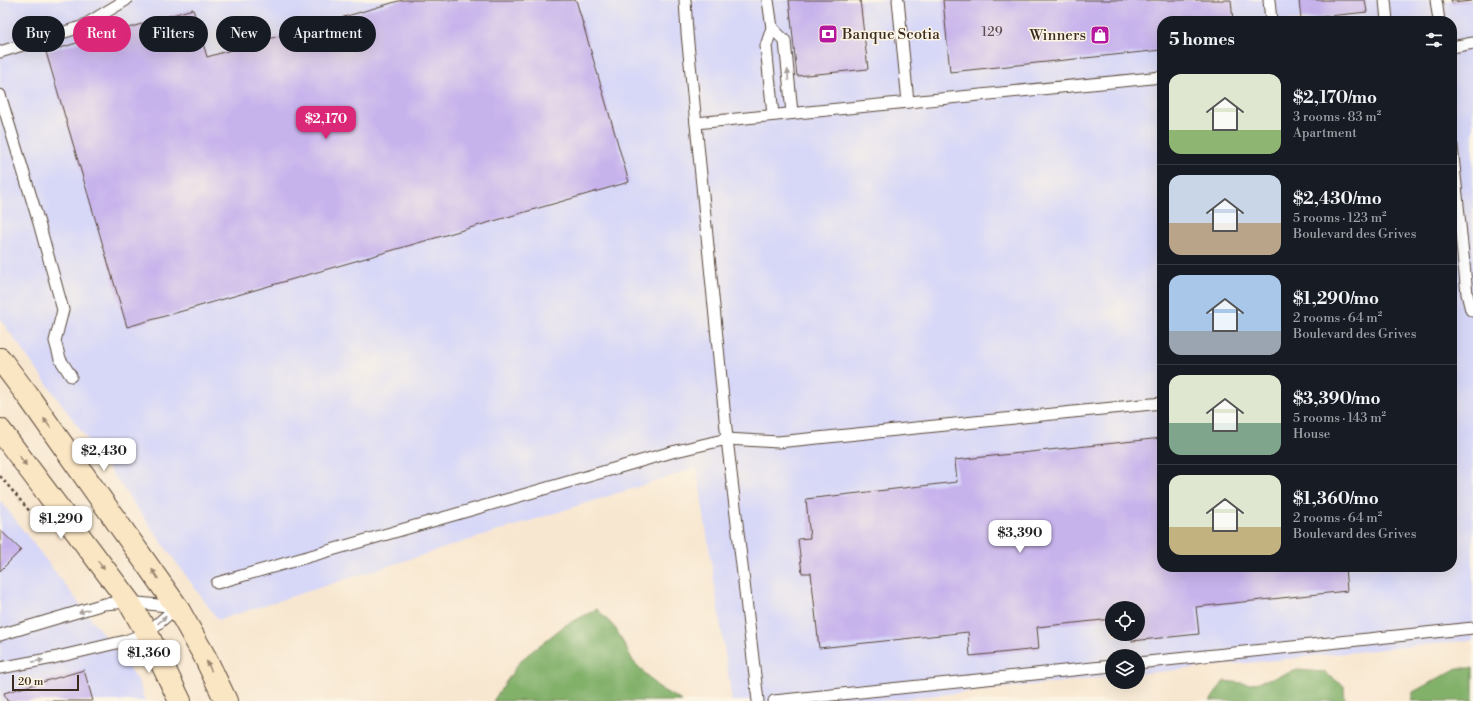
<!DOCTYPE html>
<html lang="en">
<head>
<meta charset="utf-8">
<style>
  body { margin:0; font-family:"Libre Bodoni",serif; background:#242831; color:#f1f3f6; height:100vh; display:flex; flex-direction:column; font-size:15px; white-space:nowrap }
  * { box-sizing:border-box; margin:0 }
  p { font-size:13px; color:#9ea1a6 }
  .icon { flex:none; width:22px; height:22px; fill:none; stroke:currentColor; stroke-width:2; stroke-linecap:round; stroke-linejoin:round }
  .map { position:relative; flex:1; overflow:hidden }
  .drawer { position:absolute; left:1157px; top:16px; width:300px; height:556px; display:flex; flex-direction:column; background:#171b24; border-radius:16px; box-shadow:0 4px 16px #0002 }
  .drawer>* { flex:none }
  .top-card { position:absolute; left:12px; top:16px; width:380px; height:36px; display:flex; gap:8px }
  .controls { position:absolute; left:1105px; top:601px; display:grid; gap:8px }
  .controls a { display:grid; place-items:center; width:40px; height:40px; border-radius:50%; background:#171b24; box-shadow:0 4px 16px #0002; font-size:20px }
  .scale { position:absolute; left:12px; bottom:10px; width:67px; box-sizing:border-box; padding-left:4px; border:2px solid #3b2a1e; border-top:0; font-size:11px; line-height:14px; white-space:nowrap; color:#3b2a1e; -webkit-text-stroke:3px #fcf5e5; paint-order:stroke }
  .price { position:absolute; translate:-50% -34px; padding:0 9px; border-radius:8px; background:#fff; color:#222; font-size:13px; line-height:26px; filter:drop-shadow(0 1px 2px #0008) }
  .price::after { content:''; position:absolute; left:50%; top:24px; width:12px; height:9px; margin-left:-6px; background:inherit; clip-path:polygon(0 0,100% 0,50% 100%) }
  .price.active { background:#db2777; color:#fff }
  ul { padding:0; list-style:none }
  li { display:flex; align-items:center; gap:12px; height:100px; padding:0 12px }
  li+li { border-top:1px solid #363941 }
  li span { display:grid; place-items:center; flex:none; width:112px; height:80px; border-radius:12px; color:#555 }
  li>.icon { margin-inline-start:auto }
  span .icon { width:48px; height:48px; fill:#fffc; stroke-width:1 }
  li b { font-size:17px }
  h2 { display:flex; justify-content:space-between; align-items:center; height:48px; padding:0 12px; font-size:17px }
  .pill { padding:0 14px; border-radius:18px; background:#171b24; box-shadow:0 4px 16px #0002; font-size:14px; line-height:36px }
  .pill.active { background:#db2777; color:#fff }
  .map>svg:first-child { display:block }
</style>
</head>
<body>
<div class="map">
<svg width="1473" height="701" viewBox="0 0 1473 701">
  <rect width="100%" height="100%" fill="#fcf5e5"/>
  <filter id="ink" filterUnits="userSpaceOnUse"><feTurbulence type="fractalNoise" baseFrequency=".025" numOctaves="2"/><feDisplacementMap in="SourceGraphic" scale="8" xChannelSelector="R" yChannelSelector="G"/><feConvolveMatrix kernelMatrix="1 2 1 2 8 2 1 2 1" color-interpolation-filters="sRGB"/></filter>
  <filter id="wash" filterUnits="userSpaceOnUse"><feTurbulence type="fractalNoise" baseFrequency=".012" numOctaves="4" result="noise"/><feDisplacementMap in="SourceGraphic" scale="16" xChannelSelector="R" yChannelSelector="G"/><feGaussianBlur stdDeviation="0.9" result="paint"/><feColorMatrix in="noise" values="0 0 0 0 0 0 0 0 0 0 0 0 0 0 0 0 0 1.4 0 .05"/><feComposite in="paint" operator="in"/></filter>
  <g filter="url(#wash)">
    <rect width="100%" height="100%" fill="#f8e7d0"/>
    <g fill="#d7d7f8" fill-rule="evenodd">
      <path d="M0,0H1473V640L1138,674V656H1112V677L879,701H732L697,468L218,620L0,319ZM1162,21H1452V567H1162ZM1112,608H1138V634H1112Z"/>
      <polygon points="0,500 138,680 145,701 0,701"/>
    </g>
    <g fill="#82b16b" stroke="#5e6e44">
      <polygon points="597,609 616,629 633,661 659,688 682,701 493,701 521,660 564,626"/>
      <polygon points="1457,668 1473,668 1473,701 1411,701 1413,692"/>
      <polygon points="1298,670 1324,672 1344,686 1345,701 1210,701 1224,681 1252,684"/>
    </g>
    <g id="blocks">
      <g fill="#c7b3ec">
        <polygon points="402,0 576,0 629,182 127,327 46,52 193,9 207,57"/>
        <polygon points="789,0 860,0 868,69 797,76"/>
        <polygon points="943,0 1231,0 1233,21 1162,21 1162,50 950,72"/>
        <polygon points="1299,0 1365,0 1367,12 1301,19"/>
        <polygon points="1451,0 1472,0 1472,1 1452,3"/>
        <polygon points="1162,438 1162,567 1345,567 1347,591 1196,607 1199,634 1132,641 1131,634 1138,634 1138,608 1112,608 1112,619 1037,627 1039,649 970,656 968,632 819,648 811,573 802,573 798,539 810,538 806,499 957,482 955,460"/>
        <polygon points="0,530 21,550 0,571"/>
        <polygon points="84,670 93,701 7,701 4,693"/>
      </g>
    </g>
  </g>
  <g filter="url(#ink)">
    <use href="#blocks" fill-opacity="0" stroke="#574639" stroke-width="1"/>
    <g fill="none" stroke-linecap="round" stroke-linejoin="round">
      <defs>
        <g id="lane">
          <polyline points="685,0 687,33 727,439 758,701"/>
          <polyline points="768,0 772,28 766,46 773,115"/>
          <polyline points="898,0 908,102"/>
          <polyline points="1269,0 1271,21"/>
          <polyline points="1385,0 1387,21"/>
          <polyline points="1436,0 1439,21"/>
          <polyline points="772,28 785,41 792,113"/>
          <polyline points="1452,47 1473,43"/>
          <polyline points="0,52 81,27 126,0"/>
          <polyline points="0,95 39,223 63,310 55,341 60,359 71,376"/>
          <polyline points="696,123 1162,77"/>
          <polyline points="1452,146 1467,294 1471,310 1473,311"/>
          <polyline points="217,583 672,452 727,439 778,442 1162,403"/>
          <polyline points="0,635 104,604 129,602 177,607"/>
          <polyline points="1138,663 1473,628"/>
          <polyline points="0,668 53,658 125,641 147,633 177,607"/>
          <polyline points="774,701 1112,666"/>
        </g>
        <g id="secondary">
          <polyline points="0,359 28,396 177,607 205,657 226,701"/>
          <polyline points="0,430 129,602 147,633 180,701"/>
        </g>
      </defs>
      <use href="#lane" stroke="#574639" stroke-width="13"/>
      <use href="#secondary" stroke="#574639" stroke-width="24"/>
      <polyline stroke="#574639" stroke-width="2.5" stroke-dasharray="3 3" stroke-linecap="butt" points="0,476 37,520"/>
      <use href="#lane" stroke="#fff" stroke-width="11"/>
      <use href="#secondary" stroke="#fbe6c4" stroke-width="22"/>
    </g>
    <defs><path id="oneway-solid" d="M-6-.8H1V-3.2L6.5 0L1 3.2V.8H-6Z"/></defs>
    <g fill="#a79f9a">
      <use href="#oneway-solid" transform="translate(788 75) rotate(-95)"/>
      <use href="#oneway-solid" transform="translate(84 611) rotate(162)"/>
      <use href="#oneway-solid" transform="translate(162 620) rotate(-41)"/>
      <use href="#oneway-solid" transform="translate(38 661) rotate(-11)"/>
    </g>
    <g fill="#9b8871">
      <use href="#oneway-solid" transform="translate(47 423) rotate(-126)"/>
      <use href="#oneway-solid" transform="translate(23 461) rotate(53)"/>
      <use href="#oneway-solid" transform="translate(101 565) rotate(53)"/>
      <use href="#oneway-solid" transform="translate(155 574) rotate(-124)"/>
      <use href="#oneway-solid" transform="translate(209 666) rotate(-116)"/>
    </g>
  </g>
  <defs>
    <symbol id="bank-square" viewBox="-11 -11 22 22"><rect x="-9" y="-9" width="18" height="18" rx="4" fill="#b5179e" stroke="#fcf5e5"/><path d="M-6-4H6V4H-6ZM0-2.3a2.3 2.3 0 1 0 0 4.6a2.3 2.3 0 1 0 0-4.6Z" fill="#fff"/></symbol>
    <symbol id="shop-square" viewBox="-11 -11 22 22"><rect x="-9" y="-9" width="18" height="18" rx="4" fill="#b5179e" stroke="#fcf5e5"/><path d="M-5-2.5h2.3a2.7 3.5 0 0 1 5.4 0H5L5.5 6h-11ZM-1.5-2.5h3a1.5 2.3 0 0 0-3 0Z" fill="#fff"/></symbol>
  </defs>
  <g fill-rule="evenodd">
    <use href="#bank-square" x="817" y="23" width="22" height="22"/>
    <use href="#shop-square" x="1089" y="24" width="22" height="22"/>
  </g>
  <g text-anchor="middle" stroke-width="3" stroke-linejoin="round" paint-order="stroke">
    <g font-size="13" fill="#5e4c52">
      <text x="992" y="36">129</text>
    </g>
    <g font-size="15" fill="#3b2a1e" stroke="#fcf5e5" text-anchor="start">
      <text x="842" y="39">Banque Scotia</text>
      <text x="1086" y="40" text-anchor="end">Winners</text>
    </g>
  </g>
</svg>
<div class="controls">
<a><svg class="icon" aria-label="locate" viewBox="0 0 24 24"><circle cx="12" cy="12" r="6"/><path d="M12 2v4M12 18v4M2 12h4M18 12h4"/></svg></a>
<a><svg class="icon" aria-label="layers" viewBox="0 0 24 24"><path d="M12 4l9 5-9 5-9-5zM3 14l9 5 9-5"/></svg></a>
</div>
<div class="scale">20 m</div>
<b class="price active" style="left:326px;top:140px">$2,170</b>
<b class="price" style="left:104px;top:472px">$2,430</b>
<b class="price" style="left:61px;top:540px">$1,290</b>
<b class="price" style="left:1020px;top:554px">$3,390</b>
<b class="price" style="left:149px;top:674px">$1,360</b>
<div class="top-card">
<a class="pill">Buy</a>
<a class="pill active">Rent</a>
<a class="pill">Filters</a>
<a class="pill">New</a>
<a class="pill">Apartment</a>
</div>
<section class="drawer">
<h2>5 homes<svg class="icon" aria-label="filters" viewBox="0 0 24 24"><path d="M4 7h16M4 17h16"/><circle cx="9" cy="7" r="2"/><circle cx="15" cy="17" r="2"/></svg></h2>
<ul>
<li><span style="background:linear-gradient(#dfe7d0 70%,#8fb573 0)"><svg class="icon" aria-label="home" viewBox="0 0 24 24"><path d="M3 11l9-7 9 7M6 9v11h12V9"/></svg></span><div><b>$2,170/mo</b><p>3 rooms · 83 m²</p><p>Apartment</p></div></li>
<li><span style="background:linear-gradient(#c9d6e8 60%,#b9a48a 0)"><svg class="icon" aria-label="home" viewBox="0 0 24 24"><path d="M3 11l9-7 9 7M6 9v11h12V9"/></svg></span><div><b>$2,430/mo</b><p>5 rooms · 123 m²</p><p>Boulevard des Grives</p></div></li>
<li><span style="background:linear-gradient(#a9c7e8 70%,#9aa5b1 0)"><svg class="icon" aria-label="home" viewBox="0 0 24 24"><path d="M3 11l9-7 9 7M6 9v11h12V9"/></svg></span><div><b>$1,290/mo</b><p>2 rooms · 64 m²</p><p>Boulevard des Grives</p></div></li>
<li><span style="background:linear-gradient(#dfe7d0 60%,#7fa58c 0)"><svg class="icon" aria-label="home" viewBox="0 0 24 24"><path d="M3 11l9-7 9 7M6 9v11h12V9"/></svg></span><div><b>$3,390/mo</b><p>5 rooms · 143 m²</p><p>House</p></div></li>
<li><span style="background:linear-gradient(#dfe7d0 65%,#c2b280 0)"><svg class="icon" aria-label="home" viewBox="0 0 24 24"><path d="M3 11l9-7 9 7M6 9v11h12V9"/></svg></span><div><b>$1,360/mo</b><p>2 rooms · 64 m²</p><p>Boulevard des Grives</p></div></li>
</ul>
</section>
</div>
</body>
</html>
